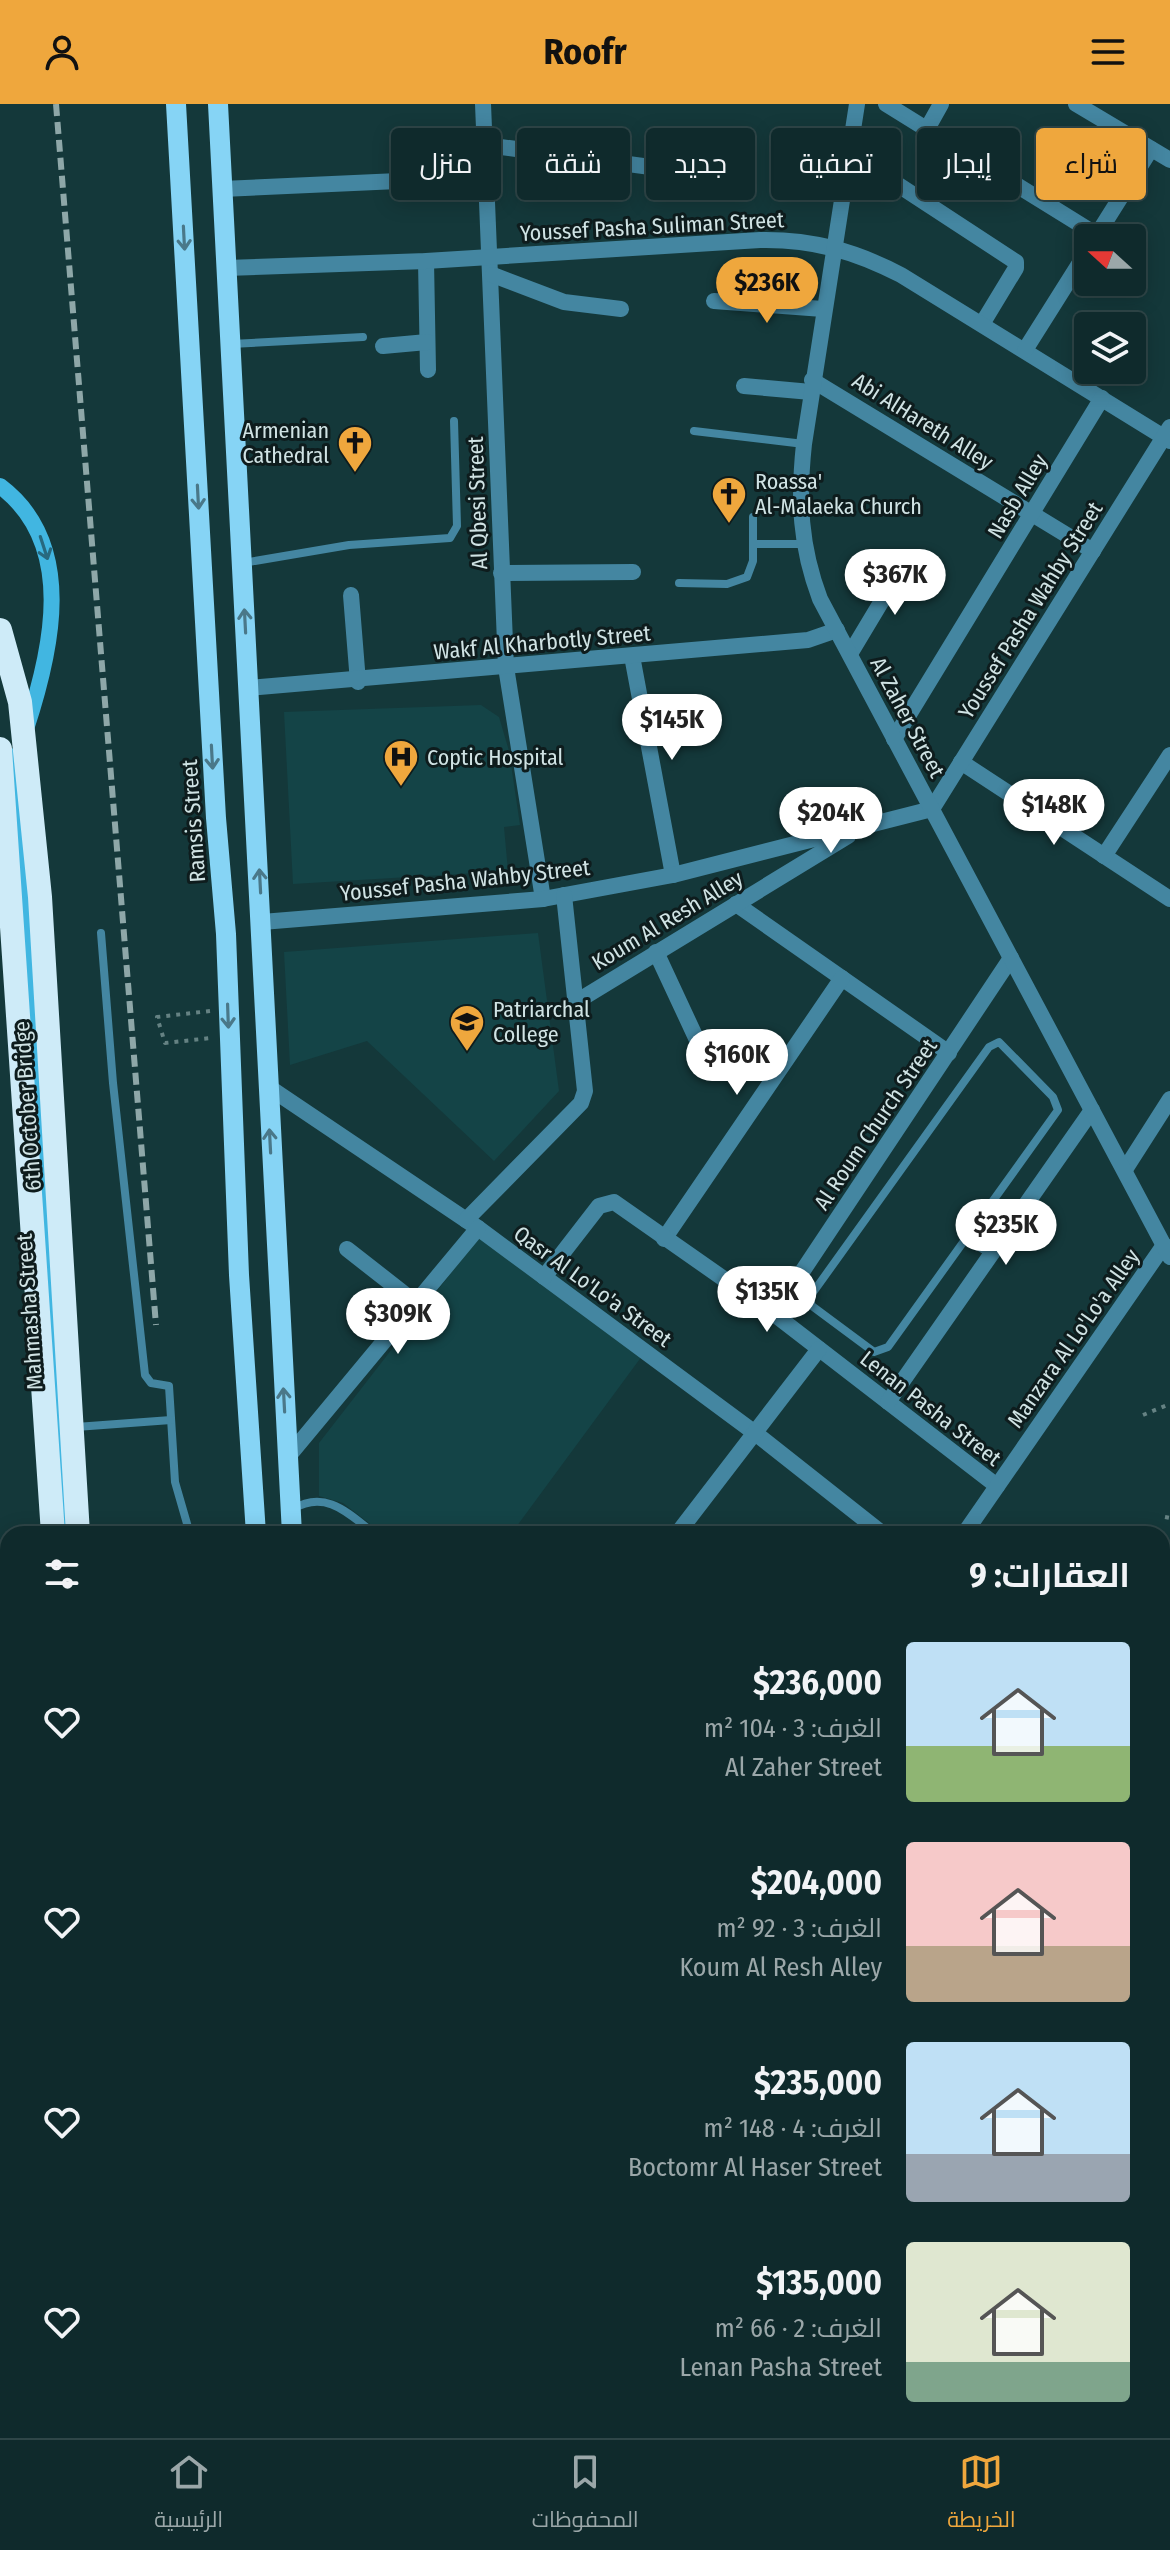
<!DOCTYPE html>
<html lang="ar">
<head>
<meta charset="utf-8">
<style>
  body { margin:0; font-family:"Fira Sans Condensed",Cairo,sans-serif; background:#1d3638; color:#f1f3f6; direction:rtl; height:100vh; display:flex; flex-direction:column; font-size:30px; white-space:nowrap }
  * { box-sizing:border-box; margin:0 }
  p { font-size:26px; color:#9ba7a9 }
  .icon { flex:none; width:44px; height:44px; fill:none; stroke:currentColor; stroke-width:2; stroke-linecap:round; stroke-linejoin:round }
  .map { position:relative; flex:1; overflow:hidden; direction:ltr }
  .details { position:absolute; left:0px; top:1422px; width:1170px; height:912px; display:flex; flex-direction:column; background:#0f2a2c; border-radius:24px 24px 0 0; box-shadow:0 4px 20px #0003,0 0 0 2px #2f4648; direction:rtl }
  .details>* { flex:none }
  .top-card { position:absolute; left:24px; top:24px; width:1122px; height:72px; direction:rtl; display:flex; gap:16px }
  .needle { width:52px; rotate:291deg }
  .tools { position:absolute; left:1074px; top:120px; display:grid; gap:16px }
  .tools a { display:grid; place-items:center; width:72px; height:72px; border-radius:8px; background:#0f2a2c; box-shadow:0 4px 20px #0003,0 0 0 2px #2f4648; font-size:40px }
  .price { position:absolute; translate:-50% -68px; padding:0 18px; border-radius:28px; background:#fff; color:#222; font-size:26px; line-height:52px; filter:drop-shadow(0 2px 4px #0008) }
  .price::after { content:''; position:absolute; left:50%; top:48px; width:24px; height:18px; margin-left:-12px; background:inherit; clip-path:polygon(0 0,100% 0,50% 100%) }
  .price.on { background:#efa73d; color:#111 }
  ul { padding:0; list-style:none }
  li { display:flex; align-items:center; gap:24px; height:200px; padding:0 40px }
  li span { display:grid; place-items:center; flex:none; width:224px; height:160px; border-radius:8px; color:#555 }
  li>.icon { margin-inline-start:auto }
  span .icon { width:96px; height:96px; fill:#fffc; stroke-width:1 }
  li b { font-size:34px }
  h2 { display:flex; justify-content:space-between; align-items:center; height:96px; padding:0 40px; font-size:34px }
  .chip { padding:0 28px; border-radius:8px; background:#0f2a2c; box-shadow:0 4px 20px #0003,0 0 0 2px #2f4648; font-size:28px; line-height:72px }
  .chip.on { background:#efa73d; color:#111 }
  header { display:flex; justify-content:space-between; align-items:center; height:104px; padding:0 40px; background:#efa73d; color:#111; font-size:36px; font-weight:700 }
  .tabs { display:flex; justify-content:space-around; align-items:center; height:112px; border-top:2px solid #2f4648; background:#0f2a2c; font-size:22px; color:#9ba7a9 }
  .tabs a { display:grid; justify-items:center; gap:4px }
  .tabs .on { color:#efa73d }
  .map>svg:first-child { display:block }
</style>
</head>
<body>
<header><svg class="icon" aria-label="menu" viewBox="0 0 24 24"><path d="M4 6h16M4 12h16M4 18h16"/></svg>Roofr<svg class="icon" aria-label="person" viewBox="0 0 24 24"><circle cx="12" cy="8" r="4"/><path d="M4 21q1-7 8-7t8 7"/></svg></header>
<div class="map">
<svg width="1170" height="2334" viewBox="0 0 1170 2334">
  <rect width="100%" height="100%" fill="#14383a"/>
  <g fill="#144447">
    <polygon points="481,601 499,613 509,647 520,721 504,723 508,767 293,780 284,608"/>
    <polygon points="538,829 559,987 494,1057 367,937 290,961 284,848"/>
    <polygon points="479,1133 642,1252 511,1430 383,1430 343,1399 319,1392 319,1339"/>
  </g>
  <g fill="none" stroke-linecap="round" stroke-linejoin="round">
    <g stroke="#658283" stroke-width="4" stroke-dasharray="4 6" stroke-linecap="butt">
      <polyline points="210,907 157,913 165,939 211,934"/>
      <polyline points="1143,1311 1170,1300"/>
      <polyline points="1165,1413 1170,1414"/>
      <polyline points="0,2137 8,2145"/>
      <polyline points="0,2176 8,2186"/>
      <polyline points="0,2220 8,2217"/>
      <polyline points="0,2231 8,2249"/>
      <polyline points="0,2321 8,2320"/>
      <polyline points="57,2326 58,2334"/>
      <polyline points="101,2326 102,2334"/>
      <polyline points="474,2326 481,2334"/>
      <polyline points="535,2334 537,2326"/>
      <polyline points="559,2334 561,2326"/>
      <polyline points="932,2334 936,2326"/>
    </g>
    <g stroke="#4486a1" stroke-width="8">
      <polyline points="231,240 363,233"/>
      <polyline points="694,327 804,340"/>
      <polyline points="753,440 802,440"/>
      <polyline points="243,459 349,441 450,434 457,422 454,317"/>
      <polyline points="679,479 727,480 747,473 753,457 753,413"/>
      <polyline points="101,829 113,979 145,1271 151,1279 169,1282 175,1378 190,1430"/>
      <polygon points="999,938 1053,993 1058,1006 888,1243 874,1248 812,1202 809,1194 989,943"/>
      <polyline points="966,1135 991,1150"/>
      <polyline points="76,1323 171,1316"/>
      <path d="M293,1405C326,1385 349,1410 375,1430"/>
      <polyline points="0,1528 8,1527"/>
    </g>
    <g stroke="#4486a1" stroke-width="16">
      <polyline points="483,0 506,563 543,795"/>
      <polyline points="886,0 1097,131"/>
      <polyline points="1076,0 1170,56"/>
      <polyline points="927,25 941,0"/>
      <polyline points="486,41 658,64"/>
      <polyline points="848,48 1016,158 1016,164 982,220"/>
      <polyline points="222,85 487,73"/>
      <polyline points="1095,134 1151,45"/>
      <polyline points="426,157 428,266"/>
      <path d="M226,164L426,157L760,136C812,135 855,147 901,171L1170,337"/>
      <polyline points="493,171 564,198 621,205"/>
      <polyline points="714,197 823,205"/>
      <polyline points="383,242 427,238"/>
      <polyline points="1025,246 1088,146"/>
      <polyline points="812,276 1093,447"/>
      <polyline points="744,282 811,288"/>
      <polyline points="501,469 633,468"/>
      <polyline points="351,491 358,578"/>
      <polyline points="850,550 907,455"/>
      <polyline points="632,552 673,771"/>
      <polyline points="249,584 808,536 837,526"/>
      <polyline points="894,635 1102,294"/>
      <polyline points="961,658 1170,795"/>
      <polyline points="1104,752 1170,651"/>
      <polyline points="736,800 949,949"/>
      <polyline points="262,818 543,795 673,771 932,705 1170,323"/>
      <polyline points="656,848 704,951"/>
      <polyline points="576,898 848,732"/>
      <polyline points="267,982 478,1124 755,1329 883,1430"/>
      <polyline points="1126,1064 1170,995"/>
      <polyline points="466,1116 581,999 585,987 564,791"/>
      <polyline points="664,1135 842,874"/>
      <polyline points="347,1145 416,1199"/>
      <polyline points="544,1173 599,1102 614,1098 774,1210 997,1382"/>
      <polyline points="774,1210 1011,854"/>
      <polyline points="888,1298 1092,1006"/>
      <polyline points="287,1354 478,1124"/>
      <polyline points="677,1430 819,1245"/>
      <polyline points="964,1430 1164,1141"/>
      <polyline points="1162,1533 1170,1543"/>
      <polyline points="1162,1639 1170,1645"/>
      <polyline points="1162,2053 1170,2038"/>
      <polyline points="1169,2224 1170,2225"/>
      <polyline points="593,2326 614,2334"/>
      <polyline points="669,2334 672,2326"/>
      <polyline points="1011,2334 1015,2326"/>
      <polyline points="1077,2334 1079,2326"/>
    </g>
    <path stroke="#4486a1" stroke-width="16" d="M857,0L804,340C798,396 800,442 820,495L1170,1153"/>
    <g stroke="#41b6e1" stroke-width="16">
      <path d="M0,382C77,440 52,546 26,625"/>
      <polyline points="18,650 15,672 64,1413"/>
      <polyline points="1162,1700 1170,1685"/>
      <polyline points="219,2326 221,2334"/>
      <polyline points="759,2334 766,2326"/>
    </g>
    <g stroke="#86d4f5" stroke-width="20">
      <polyline points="176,0 216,714 226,830 239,1171 256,1430"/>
      <polyline points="218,0 292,1430"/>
      <polyline points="332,2326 333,2334"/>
      <polyline points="392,2326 393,2334"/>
      <polyline points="242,2334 244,2326"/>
    </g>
    <g stroke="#ceebf8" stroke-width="24">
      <polyline points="0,526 20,598 40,793 78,1430"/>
      <polyline points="0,645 53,1430"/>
      <polyline points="174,2326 177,2334"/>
      <polyline points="202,2326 205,2334"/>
      <polyline points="443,2326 445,2334"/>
    </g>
    <polyline stroke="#8ea7a8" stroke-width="6" stroke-dasharray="12 6" stroke-linecap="butt" points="56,0 156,1221"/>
  </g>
  <defs><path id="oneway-shaft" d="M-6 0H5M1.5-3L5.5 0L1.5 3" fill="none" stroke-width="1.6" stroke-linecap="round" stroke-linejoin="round" transform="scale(2)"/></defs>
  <g stroke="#4a7889">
    <use href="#oneway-shaft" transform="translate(184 134) rotate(87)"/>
    <use href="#oneway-shaft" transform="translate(198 393) rotate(87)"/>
    <use href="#oneway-shaft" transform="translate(245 517) rotate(-93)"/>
    <use href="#oneway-shaft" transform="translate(212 653) rotate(87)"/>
    <use href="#oneway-shaft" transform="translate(260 777) rotate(-93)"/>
    <use href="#oneway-shaft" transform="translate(228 912) rotate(88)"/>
    <use href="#oneway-shaft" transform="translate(270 1037) rotate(-93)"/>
    <use href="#oneway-shaft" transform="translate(284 1296) rotate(-93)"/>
  </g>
  <use stroke="#28697f" href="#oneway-shaft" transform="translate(44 444) rotate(72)"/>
  <defs>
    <symbol id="church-pin" viewBox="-11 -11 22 30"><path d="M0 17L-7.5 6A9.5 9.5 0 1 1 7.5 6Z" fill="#efa73d" stroke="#0e1c1d"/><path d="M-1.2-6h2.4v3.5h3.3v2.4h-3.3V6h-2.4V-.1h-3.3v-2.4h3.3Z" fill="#111"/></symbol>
    <symbol id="hospital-pin" viewBox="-11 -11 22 30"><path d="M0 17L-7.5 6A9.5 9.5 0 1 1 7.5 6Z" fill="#efa73d" stroke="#0e1c1d"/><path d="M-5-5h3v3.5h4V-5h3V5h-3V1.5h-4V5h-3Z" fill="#111"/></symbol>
    <symbol id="school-pin" viewBox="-11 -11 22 30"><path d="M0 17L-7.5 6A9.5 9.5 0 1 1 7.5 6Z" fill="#efa73d" stroke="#0e1c1d"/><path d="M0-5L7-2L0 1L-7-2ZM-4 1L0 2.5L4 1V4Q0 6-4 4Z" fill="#111"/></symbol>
  </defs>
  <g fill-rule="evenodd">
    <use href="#church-pin" x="335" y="319" width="40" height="54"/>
    <use href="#church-pin" x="709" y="370" width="40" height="54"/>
    <use href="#hospital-pin" x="381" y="633" width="40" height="54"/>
    <use href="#school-pin" x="447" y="898" width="40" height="54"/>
  </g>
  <g text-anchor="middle" stroke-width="6" stroke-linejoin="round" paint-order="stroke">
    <g font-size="22" fill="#d0e3e4" stroke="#0e1c1d">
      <text transform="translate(652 122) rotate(-3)" y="8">Youssef Pasha Suliman Street</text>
      <text transform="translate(923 317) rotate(32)" y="8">Abi AlHareth Alley</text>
      <text transform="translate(1017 392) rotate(-59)" y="8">Nasb Alley</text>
      <text transform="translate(477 399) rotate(-92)" y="8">Al Qbesi Street</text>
      <text transform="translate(1030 506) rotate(-58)" y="8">Youssef Pasha Wahby Street</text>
      <text transform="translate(542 538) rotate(-5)" y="8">Wakf Al Kharbotly Street</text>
      <text transform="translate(908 613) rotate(62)" y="8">Al Zaher Street</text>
      <text transform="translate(193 717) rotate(-94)" y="8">Ramsis Street</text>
      <text transform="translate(465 776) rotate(-6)" y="8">Youssef Pasha Wahby Street</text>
      <text transform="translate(667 816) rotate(-31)" y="8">Koum Al Resh Alley</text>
      <text transform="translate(27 1002) rotate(-94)" y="8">6th October Bridge</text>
      <text transform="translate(875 1020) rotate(-56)" y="8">Al Roum Church Street</text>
      <text transform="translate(593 1182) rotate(36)" y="8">Qasr Al Lo'Lo'a Street</text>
      <text transform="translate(29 1208) rotate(-94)" y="8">Mahmasha Street</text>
      <text transform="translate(1073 1234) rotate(-55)" y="8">Manzara Al Lo'Lo'a Alley</text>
      <text transform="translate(931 1304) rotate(38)" y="8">Lenan Pasha Street</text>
    </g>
    <g font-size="22" fill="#d0e3e4" stroke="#0e1c1d" text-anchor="start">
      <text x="329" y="334" text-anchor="end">Armenian<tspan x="329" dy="25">Cathedral</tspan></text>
      <text x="755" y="385">Roassa'<tspan x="755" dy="25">Al-Malaeka Church</tspan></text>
      <text x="427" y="661">Coptic Hospital</text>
      <text x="493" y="913">Patriarchal<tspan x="493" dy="25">College</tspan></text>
    </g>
  </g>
</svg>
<div class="tools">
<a><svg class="needle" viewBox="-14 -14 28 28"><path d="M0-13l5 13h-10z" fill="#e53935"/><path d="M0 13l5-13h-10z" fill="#9ba7a9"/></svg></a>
<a><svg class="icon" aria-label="layers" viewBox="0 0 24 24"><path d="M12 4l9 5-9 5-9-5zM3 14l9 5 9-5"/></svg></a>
</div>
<b class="price on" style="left:767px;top:221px">$236K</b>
<b class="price" style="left:895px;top:513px">$367K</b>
<b class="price" style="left:672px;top:658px">$145K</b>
<b class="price" style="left:1054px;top:743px">$148K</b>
<b class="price" style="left:831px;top:751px">$204K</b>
<b class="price" style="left:737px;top:993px">$160K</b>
<b class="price" style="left:1006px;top:1163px">$235K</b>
<b class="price" style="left:767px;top:1230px">$135K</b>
<b class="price" style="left:398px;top:1252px">$309K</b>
<div class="top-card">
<a class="chip on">شراء</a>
<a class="chip">إيجار</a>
<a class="chip">تصفية</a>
<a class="chip">جديد</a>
<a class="chip">شقة</a>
<a class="chip">منزل</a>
</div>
<section class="details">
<h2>العقارات: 9<svg class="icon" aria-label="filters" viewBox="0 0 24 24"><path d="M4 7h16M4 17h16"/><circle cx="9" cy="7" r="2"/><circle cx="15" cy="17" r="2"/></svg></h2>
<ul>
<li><span style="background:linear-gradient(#bfe0f5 65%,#8fb573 0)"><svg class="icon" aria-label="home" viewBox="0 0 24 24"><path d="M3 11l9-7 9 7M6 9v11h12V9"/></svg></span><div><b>$236,000</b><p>الغرف: 3 · 104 m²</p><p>Al Zaher Street</p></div><svg class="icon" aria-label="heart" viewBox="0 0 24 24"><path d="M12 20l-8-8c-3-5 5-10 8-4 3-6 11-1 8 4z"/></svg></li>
<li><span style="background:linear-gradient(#f6c9c9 65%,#b9a48a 0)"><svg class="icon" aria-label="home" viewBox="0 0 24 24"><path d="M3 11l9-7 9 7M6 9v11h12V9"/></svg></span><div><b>$204,000</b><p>الغرف: 3 · 92 m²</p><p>Koum Al Resh Alley</p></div><svg class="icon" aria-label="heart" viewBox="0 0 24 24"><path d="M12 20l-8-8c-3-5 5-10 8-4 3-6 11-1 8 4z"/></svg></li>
<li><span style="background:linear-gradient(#bfe0f5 70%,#9aa5b1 0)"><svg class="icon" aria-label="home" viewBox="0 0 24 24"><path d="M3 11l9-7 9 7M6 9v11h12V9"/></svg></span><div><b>$235,000</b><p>الغرف: 4 · 148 m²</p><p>Boctomr Al Haser Street</p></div><svg class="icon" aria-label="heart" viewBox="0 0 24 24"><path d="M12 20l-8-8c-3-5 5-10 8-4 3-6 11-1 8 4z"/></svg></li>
<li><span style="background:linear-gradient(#dfe7d0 75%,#7fa58c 0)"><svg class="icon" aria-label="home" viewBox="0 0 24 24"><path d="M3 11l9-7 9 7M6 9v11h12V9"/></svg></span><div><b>$135,000</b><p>الغرف: 2 · 66 m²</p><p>Lenan Pasha Street</p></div><svg class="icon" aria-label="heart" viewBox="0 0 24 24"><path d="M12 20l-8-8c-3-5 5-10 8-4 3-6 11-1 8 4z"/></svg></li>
</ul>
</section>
</div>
<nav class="tabs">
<a class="on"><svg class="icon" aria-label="map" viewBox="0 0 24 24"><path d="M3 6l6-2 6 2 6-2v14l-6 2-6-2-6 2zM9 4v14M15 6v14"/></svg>الخريطة</a>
<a><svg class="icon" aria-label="saved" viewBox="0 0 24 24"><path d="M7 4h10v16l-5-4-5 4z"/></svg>المحفوظات</a>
<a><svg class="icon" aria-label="home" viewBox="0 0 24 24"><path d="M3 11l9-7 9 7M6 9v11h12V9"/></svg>الرئيسية</a>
</nav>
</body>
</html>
